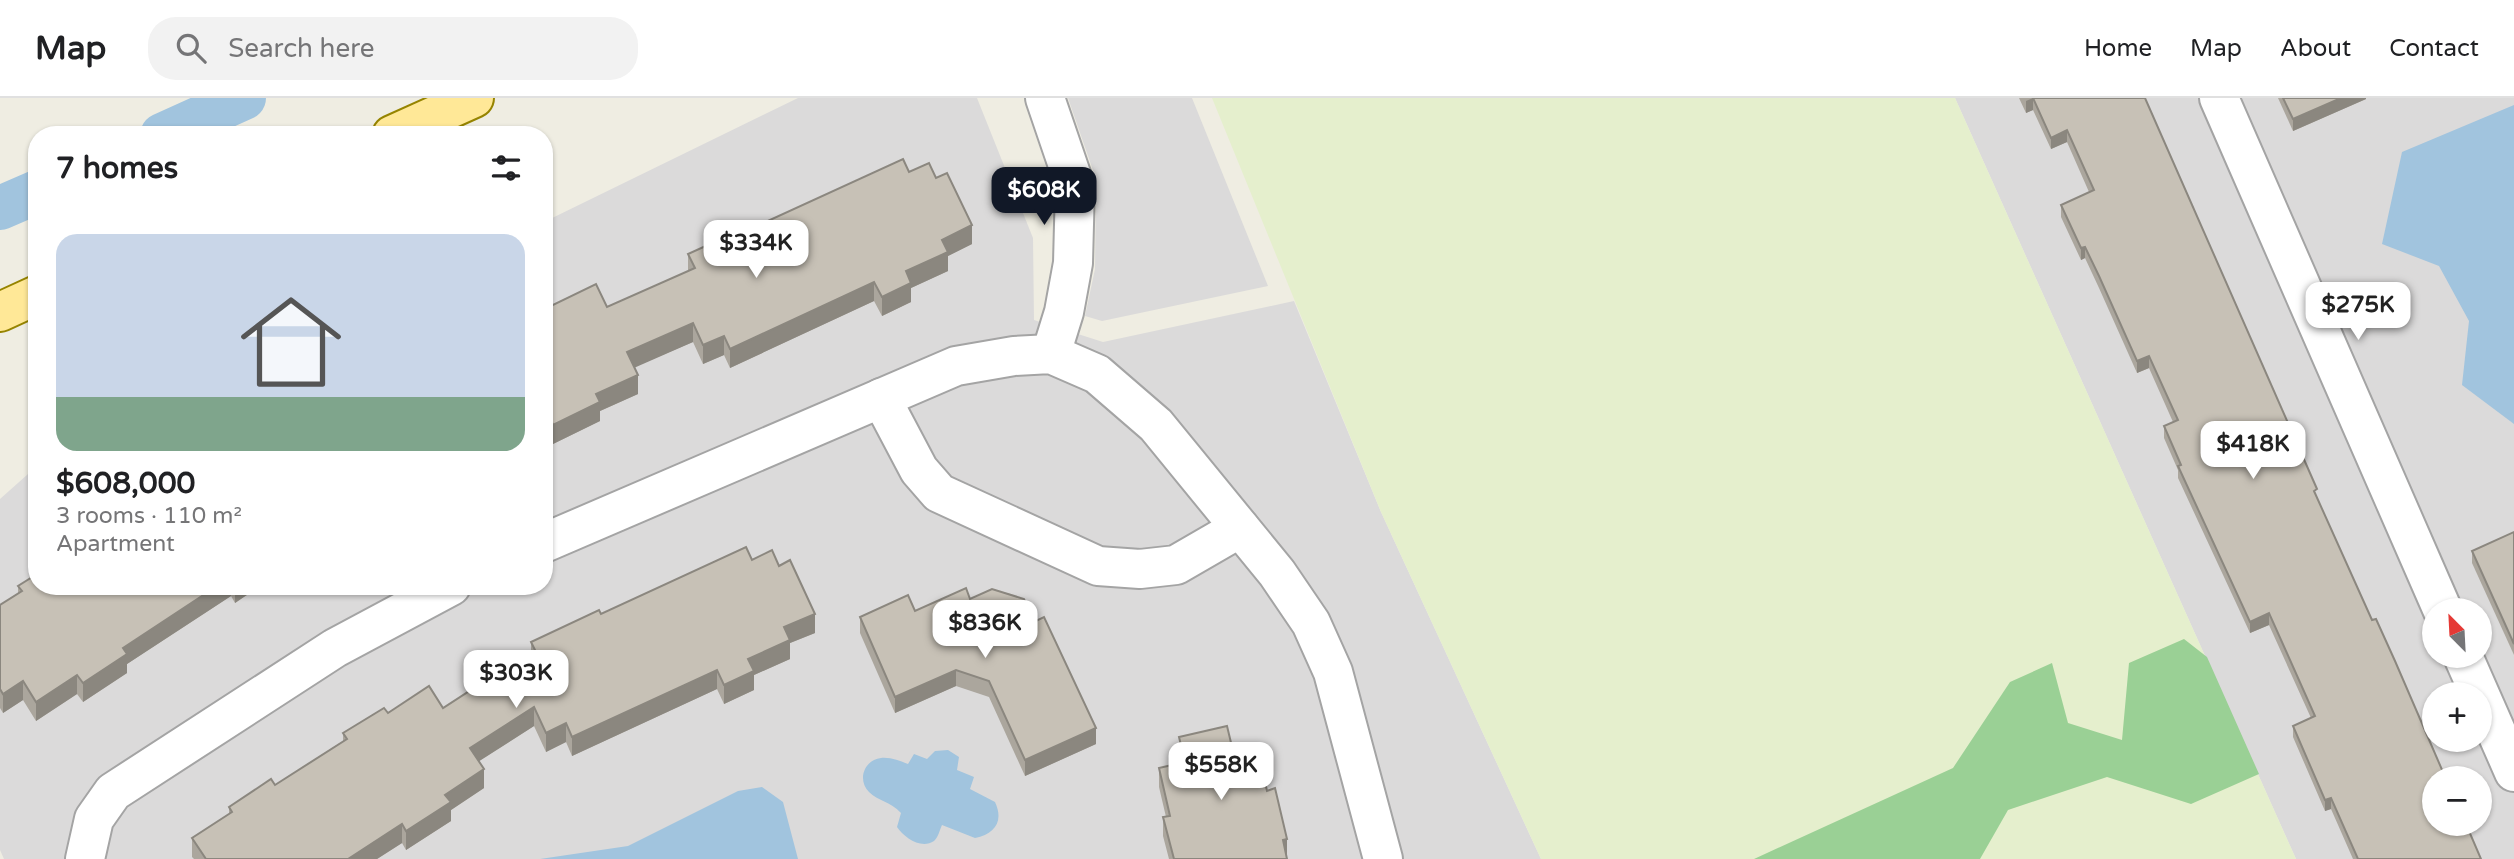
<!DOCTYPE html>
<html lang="en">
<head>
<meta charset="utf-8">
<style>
  body { margin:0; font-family:"Varela Round",sans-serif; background:#f2f2f2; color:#202124; height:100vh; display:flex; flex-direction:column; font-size:26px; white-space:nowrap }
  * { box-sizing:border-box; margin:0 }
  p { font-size:23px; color:#757577 }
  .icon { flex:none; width:38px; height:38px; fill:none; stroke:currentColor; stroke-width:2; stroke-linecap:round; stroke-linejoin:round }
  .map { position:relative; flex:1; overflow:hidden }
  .sheet { position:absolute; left:28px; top:28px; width:525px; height:469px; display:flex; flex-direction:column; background:#fff; border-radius:28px; box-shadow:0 2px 5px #0004 }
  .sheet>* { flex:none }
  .needle { width:46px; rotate:336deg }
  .fabs { position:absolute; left:2422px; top:500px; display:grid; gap:14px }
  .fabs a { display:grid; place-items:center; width:70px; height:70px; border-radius:50%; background:#fff; box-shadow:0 2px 5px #0004; font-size:35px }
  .price { position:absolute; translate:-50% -60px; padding:0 16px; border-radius:14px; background:#fff; color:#222; font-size:23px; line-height:46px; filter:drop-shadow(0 2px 4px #0008) }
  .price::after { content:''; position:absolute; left:50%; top:42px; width:21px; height:16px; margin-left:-10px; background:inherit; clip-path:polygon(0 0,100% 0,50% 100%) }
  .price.current { background:#111827; color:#fff }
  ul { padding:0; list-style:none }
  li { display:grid; align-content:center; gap:14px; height:371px; padding:0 28px }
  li+li { border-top:2px solid #e0e0e0 }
  li span { display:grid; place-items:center; height:217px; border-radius:21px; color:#555 }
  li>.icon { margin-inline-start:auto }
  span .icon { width:126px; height:126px; fill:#fffc; stroke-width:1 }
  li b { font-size:30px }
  h2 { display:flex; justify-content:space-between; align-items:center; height:84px; padding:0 28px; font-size:30px }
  header { display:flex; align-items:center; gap:42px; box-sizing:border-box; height:98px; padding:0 35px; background:#fff; border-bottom:2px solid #e0e0e0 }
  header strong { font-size:33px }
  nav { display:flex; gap:38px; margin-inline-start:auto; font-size:24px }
  .search { width:490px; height:63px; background:#f2f2f2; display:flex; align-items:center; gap:18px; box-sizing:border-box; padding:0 24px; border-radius:28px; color:#757577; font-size:26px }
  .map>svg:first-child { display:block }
</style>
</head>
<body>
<header>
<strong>Map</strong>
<div class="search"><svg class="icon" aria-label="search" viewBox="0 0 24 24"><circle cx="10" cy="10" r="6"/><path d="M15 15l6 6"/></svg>Search here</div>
<nav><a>Home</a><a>Map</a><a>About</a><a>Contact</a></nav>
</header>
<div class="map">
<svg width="2514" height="761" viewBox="0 0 2514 761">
  <rect width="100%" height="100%" fill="#efede2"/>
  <g fill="#dbdada" fill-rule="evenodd">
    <polygon points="798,0 977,0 1033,140 1034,222 1103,244 1294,203 1381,414 1541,761 4,761 0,752 0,401 37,368 37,488 544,488 544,124"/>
    <polygon points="1068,0 1192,0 1268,188 1102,223 1085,218 1095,171 1096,81"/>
    <path d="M1955,0H2514V761H2296ZM2434,513H2480V558H2434ZM2434,597H2480V642H2434ZM2434,681H2480V726H2434Z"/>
  </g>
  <polygon fill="#e5efcd" points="1212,0 1955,0 2296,761 1541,761 1381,414"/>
  <polygon fill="#9ad095" points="2184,541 2207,559 2259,676 2191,706 2107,679 2008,712 1980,761 1754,761 1953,670 2010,584 2052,565 2068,625 2122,642 2129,565"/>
  <g fill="#a1c4de">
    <polygon points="2514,7 2514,326 2462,287 2469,223 2439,168 2382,146 2402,54"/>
    <path d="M948,652L959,659L957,672L974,679L970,691L995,704C1004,723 995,736 975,740L942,727C940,731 938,740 934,743C921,752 904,739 897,729L901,715C890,703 878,703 869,694C857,682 864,662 881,660C890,659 900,663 908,666L914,656L927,661L935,653Z"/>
    <polygon points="762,689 783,704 798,761 540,761 628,748 738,693"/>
  </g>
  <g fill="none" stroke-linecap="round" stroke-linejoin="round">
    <g stroke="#a1c4de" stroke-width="44">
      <polyline points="162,37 244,0"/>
      <polyline points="0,110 37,94"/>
    </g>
    <defs>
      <g id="minor">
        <polyline points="1045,0 1075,88 1073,165 1064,214 1051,256"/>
        <polyline points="2219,0 2443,513"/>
        <polyline points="881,300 919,372 939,395 1098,468 1140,471 1176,467 1240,430"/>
        <polyline points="544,445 956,268 1014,258 1051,256 1097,276 1156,327 1277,475 1311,525 1333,574 1383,761"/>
        <polyline points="2463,558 2514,674"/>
        <polyline points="85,761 94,721 113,694 335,550 451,488"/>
      </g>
      <g id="major">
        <polyline points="392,37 474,0"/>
        <polyline points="0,214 37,197"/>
      </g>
    </defs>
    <use href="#minor" stroke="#a4a4a4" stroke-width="42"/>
    <use href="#major" stroke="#968400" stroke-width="42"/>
    <use href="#minor" stroke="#fff" stroke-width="38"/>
    <use href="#major" stroke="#ffe897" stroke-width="38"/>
  </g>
  <g fill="#aba69d">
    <polygon points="2019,0 2145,0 2317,400 2372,522 2481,761 2353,761 2331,711 2325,713 2293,639 2293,628 2311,620 2269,527 2250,535 2178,380 2178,372 2164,340 2164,328 2173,324 2149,270 2137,275 2099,190 2085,160 2081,162 2061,119 2061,107 2089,94 2067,44 2051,51 2033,12 2026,15"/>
    <polygon points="2278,0 2366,0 2366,1 2293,33"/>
    <polygon points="909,74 972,146 948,158 948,173 911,190 911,204 882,218 874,203 730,270 724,257 703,266 693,244 634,269 638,296 600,313 600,323 553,346 550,338 544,341 544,204 551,208 607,209 688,173 688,156 757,128"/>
    <polygon points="2514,434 2514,557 2472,465 2472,453"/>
    <polygon points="752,462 779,468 815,535 790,545 790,561 754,577 754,592 724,606 717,591 572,658 566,644 546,654 534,628 479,663 484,690 451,712 451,723 406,752 402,745 377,761 194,761 192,759 192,740 229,716 229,709 275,687 343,643 343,635 388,615 443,610 531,561 531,544 601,516"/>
    <polygon points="18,488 260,488 235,505 231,498 127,566 127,575 83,604 77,596 36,623 23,602 3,615 0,610 0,507 18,495"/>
    <polygon points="970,501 1034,524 1096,646 1025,678 989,599 956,588 895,615 860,535 860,519 915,513"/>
    <polygon points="1179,639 1233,653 1267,693 1287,761 1169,761 1163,738 1163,719 1166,719 1159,689 1159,670 1181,665 1179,658"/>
  </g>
  <g fill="#8b877f">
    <polygon points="2033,0 2033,12 2026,15 2026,3"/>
    <polygon points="2341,0 2366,0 2366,1 2293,33 2293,21"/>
    <polygon points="2067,32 2067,44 2051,51 2051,40"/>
    <polygon points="972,127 972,146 948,158 948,173 911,190 911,204 882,218 882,199 906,173 942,142"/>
    <polygon points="2085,149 2085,160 2081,162 2081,150"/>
    <polygon points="874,184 874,203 730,270 730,251"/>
    <polygon points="693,225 693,244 627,273 627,254"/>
    <polygon points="724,238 724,257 703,266 703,247"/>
    <polygon points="2149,258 2149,270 2137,275 2137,263"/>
    <polygon points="638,277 638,296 600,313 600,323 553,346 553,327 596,296"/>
    <polygon points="550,319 550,338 544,341 544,322"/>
    <polygon points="217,488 231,488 231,498 127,566 127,575 83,604 83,585 123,550"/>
    <polygon points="235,488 260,488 235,505"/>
    <polygon points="2269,515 2269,527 2250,535 2250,524"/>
    <polygon points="815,516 815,535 790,545 790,561 754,577 754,592 724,606 724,587 748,561 784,529"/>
    <polygon points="717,572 717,591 572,658 572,639"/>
    <polygon points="956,572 956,588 895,615 895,599"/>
    <polygon points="77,577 77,596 36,623 36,604"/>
    <polygon points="23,583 23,602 3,615 3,596"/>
    <polygon points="534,609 534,628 470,669 470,650"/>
    <polygon points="566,625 566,644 546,654 546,635"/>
    <polygon points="1096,630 1096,646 1025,678 1025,662"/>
    <polygon points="484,671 484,690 451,712 451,723 406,752 406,733 445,697"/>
    <polygon points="2331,700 2331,711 2325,713 2325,702"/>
    <polygon points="402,726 402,745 377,761 348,761"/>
    <polygon points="1287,741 1287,760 1283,761 1283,742"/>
  </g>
  <g fill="#c7c1b6" stroke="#8b877f" stroke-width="2">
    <polygon points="2033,0 2145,0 2317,391 2314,393 2372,522 2376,521 2395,563 2446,681 2434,681 2434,726 2466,726 2481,761 2358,761 2331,700 2325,702 2293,628 2315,618 2269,515 2250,524 2178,368 2181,367 2164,328 2178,322 2149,258 2137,263 2099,178 2085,149 2081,150 2061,107 2094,92 2067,32 2051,40"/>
    <polygon points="2283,0 2341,0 2293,21"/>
    <polygon points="903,61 909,74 929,65 936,80 947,75 972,127 942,142 948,154 906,173 911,185 882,199 874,184 730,251 724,238 703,247 693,225 627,254 638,277 596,296 600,304 553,327 550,319 544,322 544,204 548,202 551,208 596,186 607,209 695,170 688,156 756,125 757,128"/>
    <polygon points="2514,434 2514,546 2472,453"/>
    <polygon points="746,449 752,462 772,452 779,468 790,462 815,516 784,529 790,542 748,561 754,573 724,587 717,572 572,639 566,625 546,635 534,609 470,650 484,671 445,697 451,704 406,733 402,726 348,761 206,761 192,740 232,714 229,709 271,681 275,687 347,641 343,635 384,610 388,615 429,588 443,610 491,579 538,558 531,544 599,512 601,516"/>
    <polygon points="37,476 37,488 217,488 123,550 127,556 83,585 77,577 36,604 23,583 3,596 0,591 0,507 22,493 18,488"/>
    <polygon points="966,490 970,501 992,491 1024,501 1034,524 1044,519 1096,630 1025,662 989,583 956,572 895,599 860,519 908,497 915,513"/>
    <polygon points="1227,628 1233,653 1257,648 1267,693 1275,690 1287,741 1283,742 1287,761 1174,761 1163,719 1170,718 1159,670 1185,664 1179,639"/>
  </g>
</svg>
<div class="fabs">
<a><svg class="needle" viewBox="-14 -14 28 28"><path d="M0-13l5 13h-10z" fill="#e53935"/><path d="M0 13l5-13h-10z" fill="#757577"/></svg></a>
<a>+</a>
<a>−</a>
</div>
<b class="price current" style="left:1044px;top:129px">$608K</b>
<b class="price" style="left:756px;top:182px">$334K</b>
<b class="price" style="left:2358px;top:244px">$275K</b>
<b class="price" style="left:2253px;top:383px">$418K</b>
<b class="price" style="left:985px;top:562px">$836K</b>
<b class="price" style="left:516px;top:612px">$303K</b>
<b class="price" style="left:1221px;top:704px">$558K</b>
<section class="sheet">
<h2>7 homes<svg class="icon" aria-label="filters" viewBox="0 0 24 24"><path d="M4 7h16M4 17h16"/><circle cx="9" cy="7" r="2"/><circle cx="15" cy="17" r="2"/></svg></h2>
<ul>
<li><span style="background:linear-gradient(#c9d6e8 75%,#7fa58c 0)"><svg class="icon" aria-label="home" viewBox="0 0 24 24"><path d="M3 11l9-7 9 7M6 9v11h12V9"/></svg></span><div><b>$608,000</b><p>3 rooms · 110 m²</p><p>Apartment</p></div></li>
</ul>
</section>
</div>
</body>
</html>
